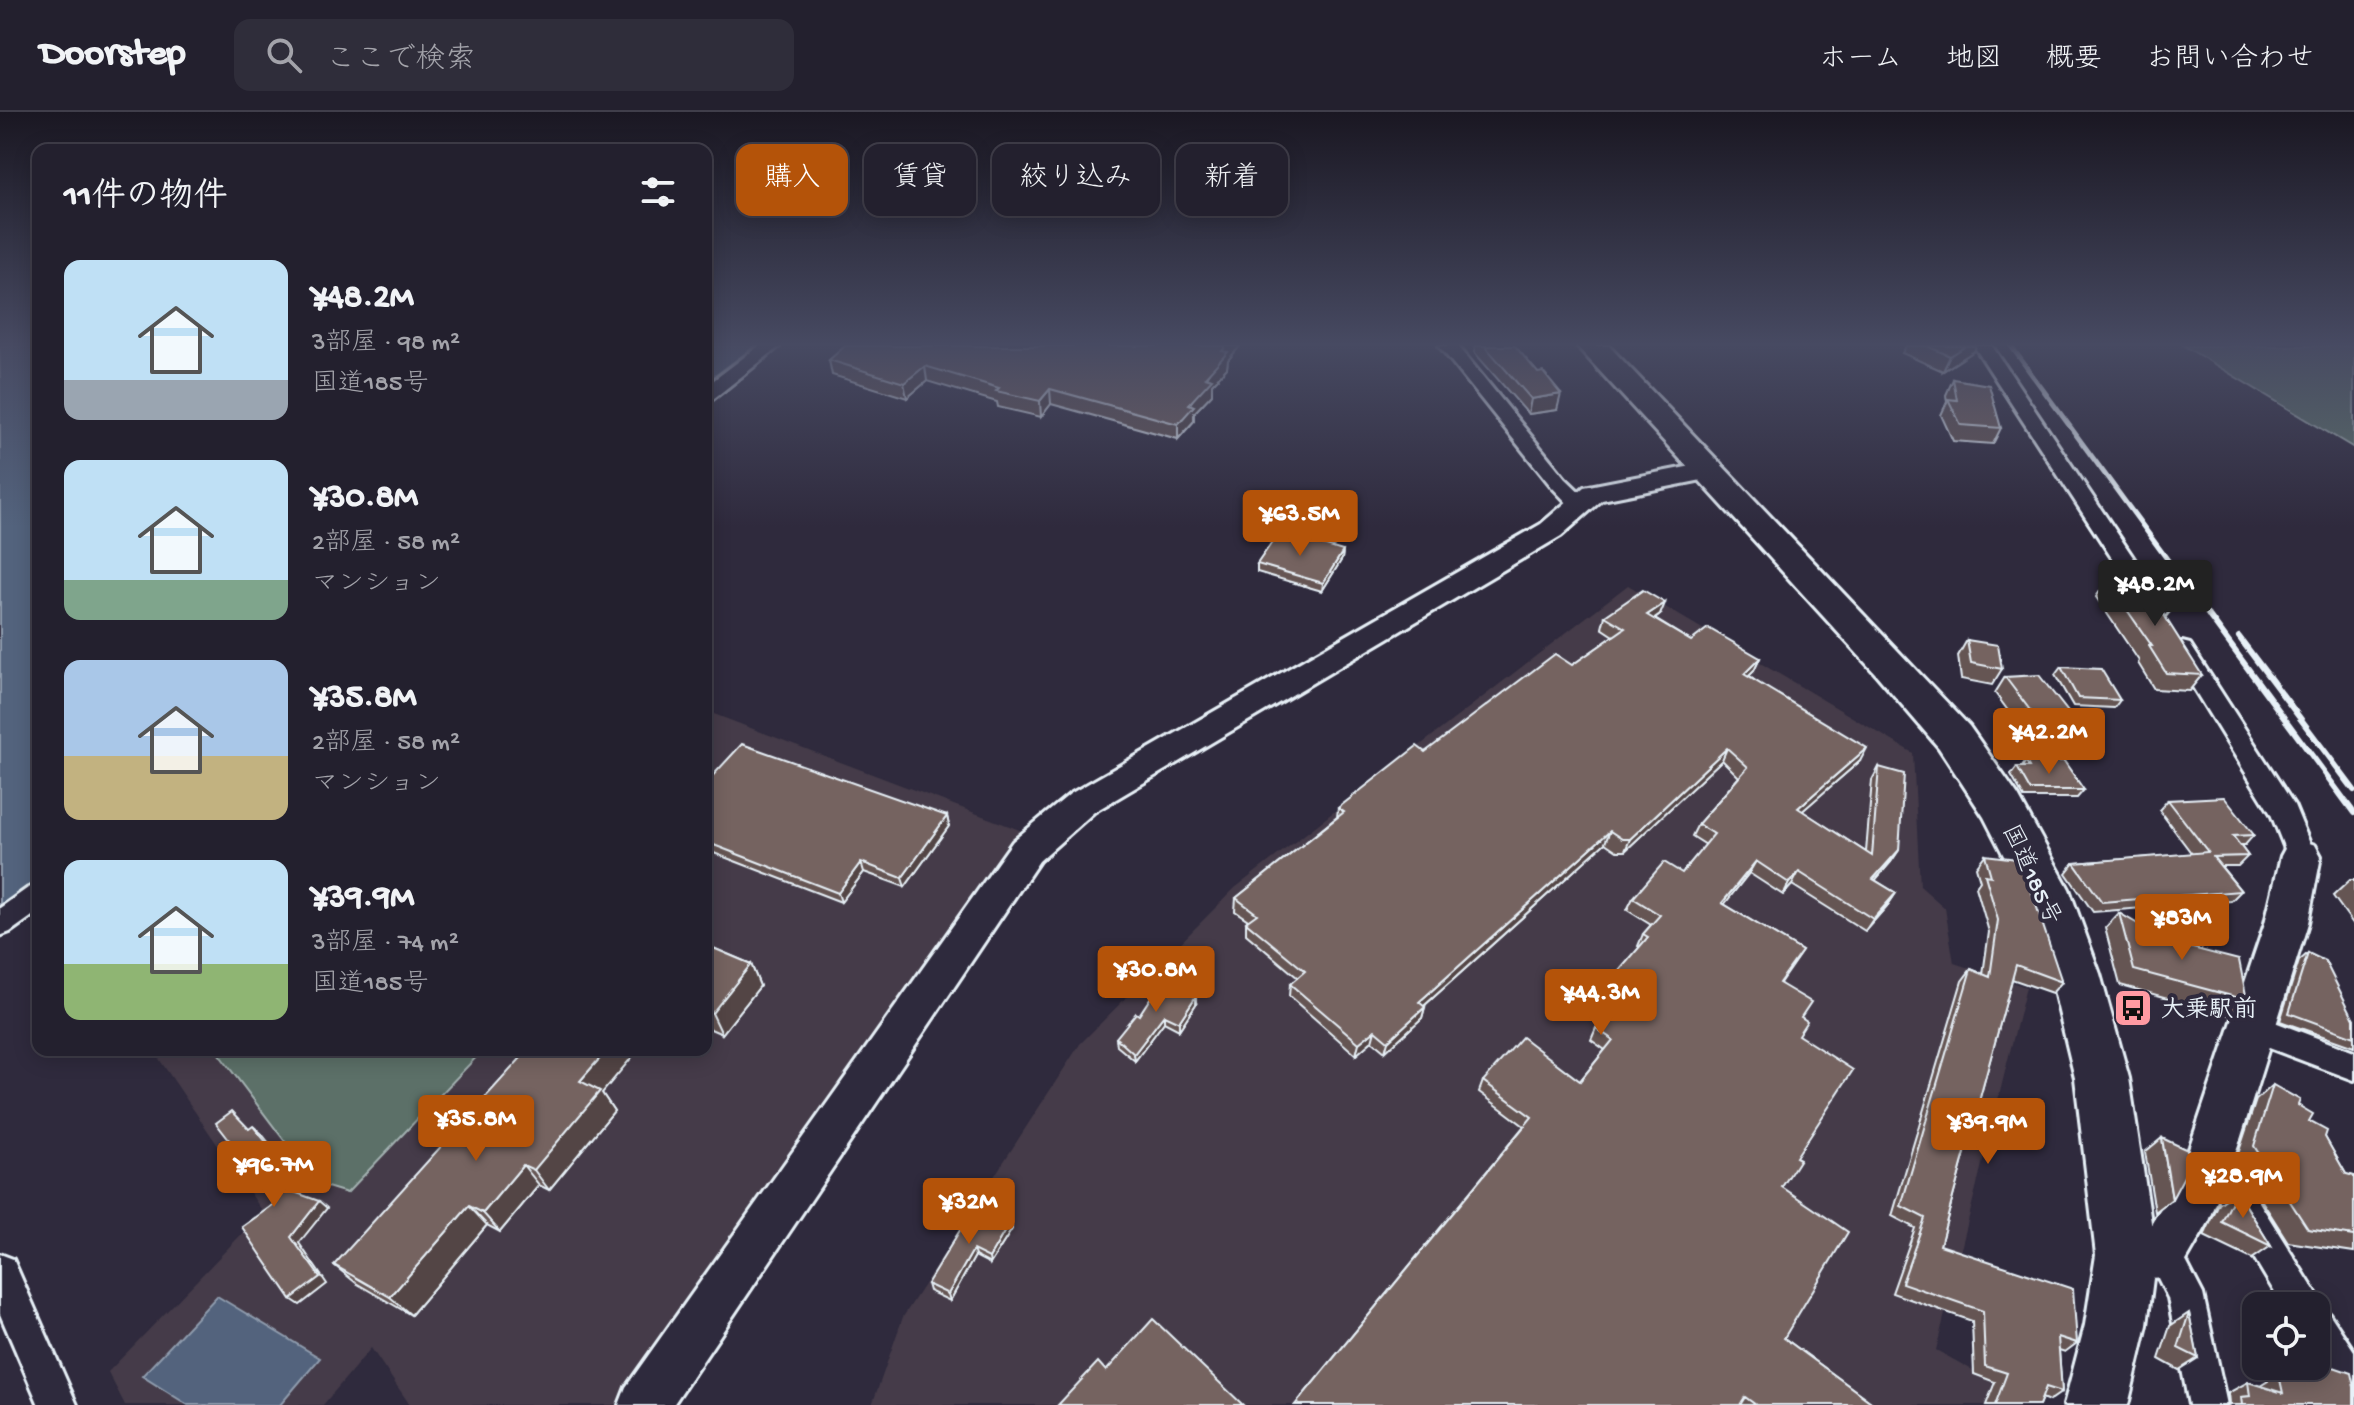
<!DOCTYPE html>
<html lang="ja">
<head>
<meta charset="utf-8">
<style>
  body { margin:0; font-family:"Gochi Hand","Klee One",sans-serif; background:#2f2d3a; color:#f1f3f6; height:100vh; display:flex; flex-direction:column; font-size:30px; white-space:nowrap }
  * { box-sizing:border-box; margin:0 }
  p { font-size:26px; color:#a3a3aa }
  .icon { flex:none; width:44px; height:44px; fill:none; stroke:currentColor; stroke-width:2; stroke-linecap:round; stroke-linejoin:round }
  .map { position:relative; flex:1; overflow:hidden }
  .panel { position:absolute; left:32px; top:32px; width:680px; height:912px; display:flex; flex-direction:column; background:#23202e; border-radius:16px; box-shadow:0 4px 20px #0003,0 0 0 2px #403e4a }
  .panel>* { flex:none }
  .top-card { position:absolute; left:736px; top:32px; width:760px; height:72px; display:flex; gap:16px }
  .buttons { position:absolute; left:2242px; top:1180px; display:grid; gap:16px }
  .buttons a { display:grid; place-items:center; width:88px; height:88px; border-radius:16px; background:#23202e; box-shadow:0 4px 20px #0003,0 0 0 2px #403e4a; font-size:40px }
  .price { position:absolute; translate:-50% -68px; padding:0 18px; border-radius:8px; background:#b45309; color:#fff; font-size:26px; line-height:52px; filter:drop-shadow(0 2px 4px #0008) }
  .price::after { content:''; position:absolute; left:50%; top:48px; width:24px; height:18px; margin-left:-12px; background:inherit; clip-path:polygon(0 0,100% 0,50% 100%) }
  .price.on { background:#222; color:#fff }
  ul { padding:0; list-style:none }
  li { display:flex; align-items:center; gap:24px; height:200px; padding:0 32px }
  li span { display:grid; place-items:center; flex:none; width:224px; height:160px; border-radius:16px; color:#555 }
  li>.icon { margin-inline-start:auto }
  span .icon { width:96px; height:96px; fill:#fffc; stroke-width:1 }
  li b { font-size:34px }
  h2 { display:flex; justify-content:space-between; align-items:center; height:96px; padding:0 32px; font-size:34px }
  .pill { padding:0 28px; border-radius:16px; background:#23202e; box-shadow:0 4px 20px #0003,0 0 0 2px #403e4a; font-size:28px; line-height:72px }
  .pill.on { background:#b45309; color:#fff }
  header { display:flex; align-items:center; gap:48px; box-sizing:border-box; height:112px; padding:0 40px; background:#23202e; border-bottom:2px solid #403e4a }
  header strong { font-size:38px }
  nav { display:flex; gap:44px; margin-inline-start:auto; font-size:28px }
  .search { width:560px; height:72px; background:#2f2d3a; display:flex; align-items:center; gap:20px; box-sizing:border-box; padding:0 28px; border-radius:16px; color:#a3a3aa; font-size:30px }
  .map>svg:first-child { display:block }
</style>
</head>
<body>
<header>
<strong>Doorstep</strong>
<div class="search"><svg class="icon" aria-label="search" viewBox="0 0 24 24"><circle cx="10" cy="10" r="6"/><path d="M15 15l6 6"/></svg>ここで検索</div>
<nav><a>ホーム</a><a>地図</a><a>概要</a><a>お問い合わせ</a></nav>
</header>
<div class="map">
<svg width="2354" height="1293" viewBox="0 0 2354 1293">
  <rect width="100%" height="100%" fill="#2f2a3d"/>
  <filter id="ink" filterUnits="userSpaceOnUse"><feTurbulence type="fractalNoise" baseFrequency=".0125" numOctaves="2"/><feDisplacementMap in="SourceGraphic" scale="16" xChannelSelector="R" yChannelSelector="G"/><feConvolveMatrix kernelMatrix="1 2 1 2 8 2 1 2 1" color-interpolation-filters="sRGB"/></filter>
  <g filter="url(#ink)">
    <g fill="#443b48">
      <polygon points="1628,473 1913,641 1920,774 1945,796 1954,851 2026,875 1936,1238 2036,1293 872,1293 903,1205 1080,932 1235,776"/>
      <polygon points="706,599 1030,722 628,1293 410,1293 371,1236 323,1293 125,1293 108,1260 263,1100 153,938 706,938"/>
    </g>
    <g fill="#5b6f67" stroke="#a2b0b0" stroke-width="2">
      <polygon points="2184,234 2354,234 2354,336"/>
      <polygon points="216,938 483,938 347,1081 317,1072"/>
    </g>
    <g fill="#53647d" stroke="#8f9cae" stroke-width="2">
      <polygon points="0,234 38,234 38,771 0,799"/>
      <polygon points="706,234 755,234 706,270"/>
      <polygon points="217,1184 320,1246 280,1293 188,1293 142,1264"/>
    </g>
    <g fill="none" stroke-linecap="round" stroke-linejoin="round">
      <defs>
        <g id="minor">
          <polygon points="759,234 780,234 713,287 706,289 706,274"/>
          <polygon points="1439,234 1458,234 1565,366 1589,389 1586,394 1570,394 1551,374"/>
          <polygon points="1974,234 1992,234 2165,493 2169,498 2165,503 2149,503"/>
          <polygon points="2182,530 2190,532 2294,693 2315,744 2311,752 2301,755 2291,752 2271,702 2170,538 2174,532"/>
          <polygon points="38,773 38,800 10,820 0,824 0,796 28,776"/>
          <polygon points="2251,901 2354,940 2354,968 2240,925 2236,915 2240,905"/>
          <polygon points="2208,1031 2220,1036 2234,1050 2316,1181 2320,1197 2329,1201 2354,1239 2354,1292 2341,1286 2316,1247 2316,1194 2283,1194 2210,1072 2196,1058 2191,1047 2196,1036"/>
          <polygon points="2163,1123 2175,1128 2203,1182 2227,1293 2189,1293 2168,1186 2145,1140 2151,1128"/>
          <polygon points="0,1142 13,1147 77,1293 39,1293 0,1202"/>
        </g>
        <polygon id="tertiary" points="1707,351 1717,353 1721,359 1717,365 1602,388 1561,424 1094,700 1039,749 673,1293 619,1293 626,1275 1013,729 1070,682 1541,412 1584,375"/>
        <polygon id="secondary" points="2301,728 2315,733 2321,744 2308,811 2238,1034 2209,1109 2181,1158 2163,1165 2126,1168 2108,1161 2100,1143 2108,1125 2126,1118 2149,1116 2174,1075 2190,1034 2265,811 2281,744 2287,733"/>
        <polygon id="trunk" points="1577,234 1609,234 1969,614 2018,684 2069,777 2100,862 2129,966 2156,1143 2147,1213 2128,1293 2064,1293 2085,1213 2096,1143 2075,966 2050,862 2021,777 1984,705 1939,636 1875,561"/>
      </defs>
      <use href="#minor" stroke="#e8f1f8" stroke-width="6"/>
      <use href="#tertiary" stroke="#e8f1f8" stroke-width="6"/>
      <use href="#secondary" stroke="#e8f1f8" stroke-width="6"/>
      <use href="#trunk" stroke="#e8f1f8" stroke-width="6"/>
      <use href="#minor" fill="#2f2a3d" fill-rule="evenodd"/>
      <use href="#tertiary" fill="#2f2a3d" fill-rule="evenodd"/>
      <use href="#secondary" fill="#2f2a3d" fill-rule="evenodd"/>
      <use href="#trunk" fill="#2f2a3d" fill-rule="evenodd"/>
      <polyline stroke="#e8f1f8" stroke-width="5" points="2011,234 2211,507"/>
      <g stroke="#e8f1f8" stroke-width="6">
        <polyline points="2210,505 2354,701"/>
        <polyline points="2239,525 2354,678"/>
      </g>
    </g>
    <g fill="#655553" stroke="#e8f1f8" stroke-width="2">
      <polygon points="845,234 1240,234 1228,248 1227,256 1212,272 1212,282 1194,301 1194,309 1178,327 1051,292 1041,305 998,295 997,290 927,269 907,286 832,263 829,248"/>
      <polygon points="1474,234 1515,234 1538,261 1557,298 1528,302 1474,240 1475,236"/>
      <polygon points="1906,234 1976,234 1974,239 1943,259 1902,241"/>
      <polygon points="1953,267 2001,316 1993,332 1953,329 1941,303 1947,290 1946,283"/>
      <polygon points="1343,439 1342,447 1322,479 1257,460 1257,452"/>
      <polygon points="2107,469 2202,563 2189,579 2154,577 2138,551 2139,549 2096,485"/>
      <polygon points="1660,503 1655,507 1691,529 1760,546 1754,559 1749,564 1860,649 1802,699 1866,740 1872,668 1879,655 1899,738 1891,750 1875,768 1896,781 1888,793 1865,819 1792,773 1783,783 1749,761 1724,792 1802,839 1780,871 1801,906 1798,923 1796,1045 1782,1075 1784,1226 1875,1293 1295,1293 1524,1014 1479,980 1483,969 1580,969 1605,938 1591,928 1596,916 1617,891 1604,883 1609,871 1640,835 1638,834 1643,822 1651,813 1627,798 1633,786 1682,761 1706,733 1692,724 1698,712 1739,665 1722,648 1625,739 1617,739 1605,731 1424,894 1425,895 1422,906 1385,940 1372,929 1356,943 1289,884 1290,872 1298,866 1246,822 1246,810 1248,808 1235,799 1236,786 1337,705 1338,696 1425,640 1572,553 1614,524 1602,516 1605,504"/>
      <polygon points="1967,528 2002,557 1992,573 1961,567 1958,544"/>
      <polygon points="2061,555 2120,588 2114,596 2073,594 2055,563"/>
      <polygon points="2005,565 2089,627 2077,644 2043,646 1995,581"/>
      <polygon points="2026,649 2084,678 2077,686 2024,686 2011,663 2017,655 2022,655"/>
      <polygon points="706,671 947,704 949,714 905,775 864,760 841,790 706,738"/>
      <polygon points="2168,688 2254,723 2245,733 2240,733 2248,744 2238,754 2221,754 2241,779 2231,789 2093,800 2066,761 2074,751 2192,742 2159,698"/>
      <polygon points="1985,743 2062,870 2052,881 2012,867 1940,1133 2077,1231 2065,1240 2059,1238 2062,1280 2049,1289 2042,1286 2039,1293 1986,1293 1995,1270 1974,1262 1972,1209 1892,1181 1915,1116 1892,1104 1962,869 1971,857 1983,862 1989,820 1976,775 1980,769 1976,755"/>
      <polygon points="2350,768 2354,768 2354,813 2333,784"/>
      <polygon points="2119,801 2157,827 2247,888 2230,903 2120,873 2105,816"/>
      <polygon points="706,833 751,852 760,874 722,922 706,915"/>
      <polygon points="2308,841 2354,907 2354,935 2280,909 2299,849"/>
      <polygon points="1196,892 1179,918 1164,910 1135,949 1117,934 1116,926 1139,903"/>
      <polygon points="2273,973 2298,993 2309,1009 2325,1025 2346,1062 2354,1064 2354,1140 2288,1130 2236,1048 2256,988"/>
      <polygon points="602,981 614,999 549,1078 539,1073 500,1120 487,1113 411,1203 356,1171 334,1153"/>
      <polygon points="2162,1026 2172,1087 2155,1100 2145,1040"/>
      <polygon points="2237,1079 2271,1134 2252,1147 2204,1124 2219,1092"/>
      <polygon points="1010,1110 1012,1117 990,1152 975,1144 950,1189 929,1179 927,1172"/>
      <polygon points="2189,1201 2198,1246 2179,1258 2159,1247 2170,1214"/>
      <polygon points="2265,1254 2316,1254 2354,1293 2226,1293 2229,1291 2228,1281 2248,1270 2260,1274 2268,1269"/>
    </g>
    <g fill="#524544" stroke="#e8f1f8" stroke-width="2">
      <polygon points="1226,234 1240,234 1228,248 1227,256 1212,272 1212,282 1194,301 1194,309 1178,327 1178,312 1222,239"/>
      <polygon points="1966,234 1976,234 1974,239 1943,259 1950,244"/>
      <polygon points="925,254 927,269 907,286 904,271"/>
      <polygon points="1050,277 1051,292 1041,305 1040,289"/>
      <polygon points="1561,282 1557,298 1528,302 1531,287"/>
      <polygon points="1343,439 1342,447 1322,479 1323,471"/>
      <polygon points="1665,491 1660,503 1643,515 1647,503"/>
      <polygon points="1760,546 1754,559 1739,574 1744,562"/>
      <polygon points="1727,636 1722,648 1625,739 1630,727"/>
      <polygon points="1867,636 1860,649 1791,709 1798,696"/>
      <polygon points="947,704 949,714 905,775 902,766"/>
      <polygon points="1610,719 1605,731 1416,901 1419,890"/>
      <polygon points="1899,738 1891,750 1866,779 1873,767"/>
      <polygon points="1756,749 1749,761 1716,803 1722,791"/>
      <polygon points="861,750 864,760 841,790 838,781"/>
      <polygon points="1799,760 1792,773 1783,783 1789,771"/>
      <polygon points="1896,781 1888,793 1865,819 1873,807"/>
      <polygon points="751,852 760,874 722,922 712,901"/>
      <polygon points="1196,884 1196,892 1179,918 1179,910"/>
      <polygon points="1425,895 1422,906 1385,940 1388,929"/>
      <polygon points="1164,903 1164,910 1135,949 1134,942"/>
      <polygon points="1375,918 1372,929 1356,943 1359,931"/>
      <polygon points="607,938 638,938 602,981 614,999 549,1078 534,1058 580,969"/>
      <polygon points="253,1014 261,1021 301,1071 287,1082 280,1075"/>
      <polygon points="523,1053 539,1073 500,1120 483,1101"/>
      <polygon points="319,1089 327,1096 299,1131 327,1172 300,1193 291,1187 291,1125"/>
      <polygon points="469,1094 487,1113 411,1203 390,1185"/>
      <polygon points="1010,1110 1012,1117 990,1152 989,1146"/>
      <polygon points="973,1138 975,1144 950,1189 948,1182"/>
    </g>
    <g fill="#756361" stroke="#e8f1f8" stroke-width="2">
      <polygon points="845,234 1226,234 1222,239 1228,240 1205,265 1212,267 1189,292 1194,294 1178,312 1050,277 1040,289 996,279 999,276 925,254 904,271 829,248"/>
      <polygon points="1485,234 1515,234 1538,261 1543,260 1561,282 1531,287"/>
      <polygon points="1927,234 1966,234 1950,244"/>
      <polygon points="1953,267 1989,273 2001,316 1961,313 1948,287 1957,288"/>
      <polygon points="1279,420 1343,439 1323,471 1257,452"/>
      <polygon points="2107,469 2143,470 2202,563 2166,561 2149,534 2152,534"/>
      <polygon points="1643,478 1665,491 1647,503 1691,529 1708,516 1760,546 1744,562 1867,636 1798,696 1872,744 1879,655 1904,662 1899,738 1873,767 1896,781 1873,807 1799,760 1789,771 1756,749 1722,791 1802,839 1779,871 1811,890 1801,905 1807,909 1798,923 1853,958 1796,1045 1800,1047 1782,1075 1848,1120 1784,1226 1875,1293 1756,1293 1745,1285 1740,1293 1295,1293 1532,1005 1483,969 1522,925 1580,969 1613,928 1596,916 1625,881 1609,871 1648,825 1643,822 1660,803 1633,786 1664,750 1682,761 1714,722 1698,712 1748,655 1727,636 1630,727 1622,727 1610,719 1419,890 1425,895 1388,929 1375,918 1359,931 1290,872 1305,859 1246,810 1257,802 1236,786 1344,700 1338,696 1417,634 1425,640 1555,542 1572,553 1625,516 1605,504"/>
      <polygon points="1967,528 1998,533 2002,557 1971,551"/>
      <polygon points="2061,555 2101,557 2120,588 2078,586"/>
      <polygon points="2039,563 2089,627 2054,630 2005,565"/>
      <polygon points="742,632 947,704 902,766 861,750 838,781 706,730 706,671"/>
      <polygon points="2026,649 2064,649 2084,678 2030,678 2017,655 2029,655"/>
      <polygon points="2224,685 2254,723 2233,724 2248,744 2213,745 2241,779 2102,790 2074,751 2208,740 2168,688"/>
      <polygon points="1985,743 2017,747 2027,766 2062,870 2016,853 1940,1133 2073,1177 2077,1231 2058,1225 2062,1280 2046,1275 2039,1293 1995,1293 2007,1261 1985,1254 1983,1199 1902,1171 1925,1106 1901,1094 1971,857 1990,865 1998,808 1985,763 1991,764"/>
      <polygon points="2119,801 2155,822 2157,827 2239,848 2247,888 2134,858"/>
      <polygon points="706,833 751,852 712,901 706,898"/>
      <polygon points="2308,841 2325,849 2354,907 2354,925 2289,901"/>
      <polygon points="1162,868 1196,884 1179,910 1164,903 1134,942 1116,926 1136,901 1139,903"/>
      <polygon points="528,938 607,938 580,969 600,979 534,1058 523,1053 483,1101 469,1094 390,1185 334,1153"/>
      <polygon points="2273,973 2300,988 2298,993 2313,1002 2309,1009 2327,1019 2325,1025 2346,1062 2354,1064 2354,1124 2308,1117 2254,1034"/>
      <polygon points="232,999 249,1017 253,1014 294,1064 280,1075 319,1089 291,1125 320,1165 291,1187 242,1115 277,1090 216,1011"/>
      <polygon points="2162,1026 2196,1042 2172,1087"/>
      <polygon points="2237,1079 2271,1134 2222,1110"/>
      <polygon points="976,1092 1010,1110 989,1146 973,1138 948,1182 927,1172"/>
      <polygon points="2189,1201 2198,1246 2178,1236"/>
      <polygon points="1153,1207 1243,1293 1058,1293 1098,1250 1106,1259"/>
      <polygon points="2316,1249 2351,1261 2354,1275 2354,1293 2242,1293 2241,1285 2250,1284 2248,1270 2283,1281 2279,1263 2291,1266 2288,1254 2316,1254"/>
    </g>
  </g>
  <linearGradient id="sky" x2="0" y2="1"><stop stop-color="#1a1722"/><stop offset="0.56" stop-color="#474a62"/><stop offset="1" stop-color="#474a62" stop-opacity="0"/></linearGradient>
  <rect width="2354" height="415" fill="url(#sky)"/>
  <defs>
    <symbol id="bus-square" viewBox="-11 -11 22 22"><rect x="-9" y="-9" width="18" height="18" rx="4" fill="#ff9aa2" stroke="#2f2a3d"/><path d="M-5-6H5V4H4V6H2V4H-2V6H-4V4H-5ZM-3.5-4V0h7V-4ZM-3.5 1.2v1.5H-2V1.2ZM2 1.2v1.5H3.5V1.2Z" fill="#111"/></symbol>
  </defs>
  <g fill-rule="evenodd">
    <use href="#bus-square" x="2111" y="874" width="44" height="44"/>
  </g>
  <g text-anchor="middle" stroke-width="8" stroke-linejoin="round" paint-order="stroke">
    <g font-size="24" fill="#e8f1f8" stroke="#2f2a3d">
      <text transform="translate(2033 762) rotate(65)" y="8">国道185号</text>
    </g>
    <g font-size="24" font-weight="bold" fill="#e8f1f8" stroke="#2f2a3d" text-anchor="start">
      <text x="2161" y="904">大乗駅前</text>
    </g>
  </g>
</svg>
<div class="buttons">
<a><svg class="icon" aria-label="locate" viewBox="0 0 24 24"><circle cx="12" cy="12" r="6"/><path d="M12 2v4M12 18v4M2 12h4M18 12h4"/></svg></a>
</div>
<b class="price" style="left:1300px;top:446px">¥63.5M</b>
<b class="price on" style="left:2155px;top:516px">¥48.2M</b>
<b class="price" style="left:2049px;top:664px">¥42.2M</b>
<b class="price" style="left:2182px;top:850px">¥83M</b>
<b class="price" style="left:1156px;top:902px">¥30.8M</b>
<b class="price" style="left:1601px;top:925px">¥44.3M</b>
<b class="price" style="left:476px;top:1051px">¥35.8M</b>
<b class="price" style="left:1988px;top:1054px">¥39.9M</b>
<b class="price" style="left:274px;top:1097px">¥96.7M</b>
<b class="price" style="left:2243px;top:1108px">¥28.9M</b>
<b class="price" style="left:969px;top:1134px">¥32M</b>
<div class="top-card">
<a class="pill on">購入</a>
<a class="pill">賃貸</a>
<a class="pill">絞り込み</a>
<a class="pill">新着</a>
</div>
<section class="panel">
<h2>11件の物件<svg class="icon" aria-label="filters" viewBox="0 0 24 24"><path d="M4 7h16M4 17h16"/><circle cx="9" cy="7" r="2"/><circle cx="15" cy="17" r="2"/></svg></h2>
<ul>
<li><span style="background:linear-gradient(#bfe0f5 75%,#9aa5b1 0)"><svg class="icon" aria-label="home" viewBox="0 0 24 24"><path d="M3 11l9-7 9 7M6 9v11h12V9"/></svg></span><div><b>¥48.2M</b><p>3部屋 · 98 m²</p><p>国道185号</p></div></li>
<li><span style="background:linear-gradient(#bfe0f5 75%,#7fa58c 0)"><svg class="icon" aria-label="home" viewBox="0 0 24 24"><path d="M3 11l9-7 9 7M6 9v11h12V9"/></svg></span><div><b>¥30.8M</b><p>2部屋 · 58 m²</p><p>マンション</p></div></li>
<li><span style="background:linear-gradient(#a9c7e8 60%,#c2b280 0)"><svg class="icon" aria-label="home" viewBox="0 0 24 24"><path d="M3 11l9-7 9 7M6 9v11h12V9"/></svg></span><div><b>¥35.8M</b><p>2部屋 · 58 m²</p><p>マンション</p></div></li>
<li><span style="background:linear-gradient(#bfe0f5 65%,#8fb573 0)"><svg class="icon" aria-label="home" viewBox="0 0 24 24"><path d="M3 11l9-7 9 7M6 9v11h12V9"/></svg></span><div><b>¥39.9M</b><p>3部屋 · 74 m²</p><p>国道185号</p></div></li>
</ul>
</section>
</div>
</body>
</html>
